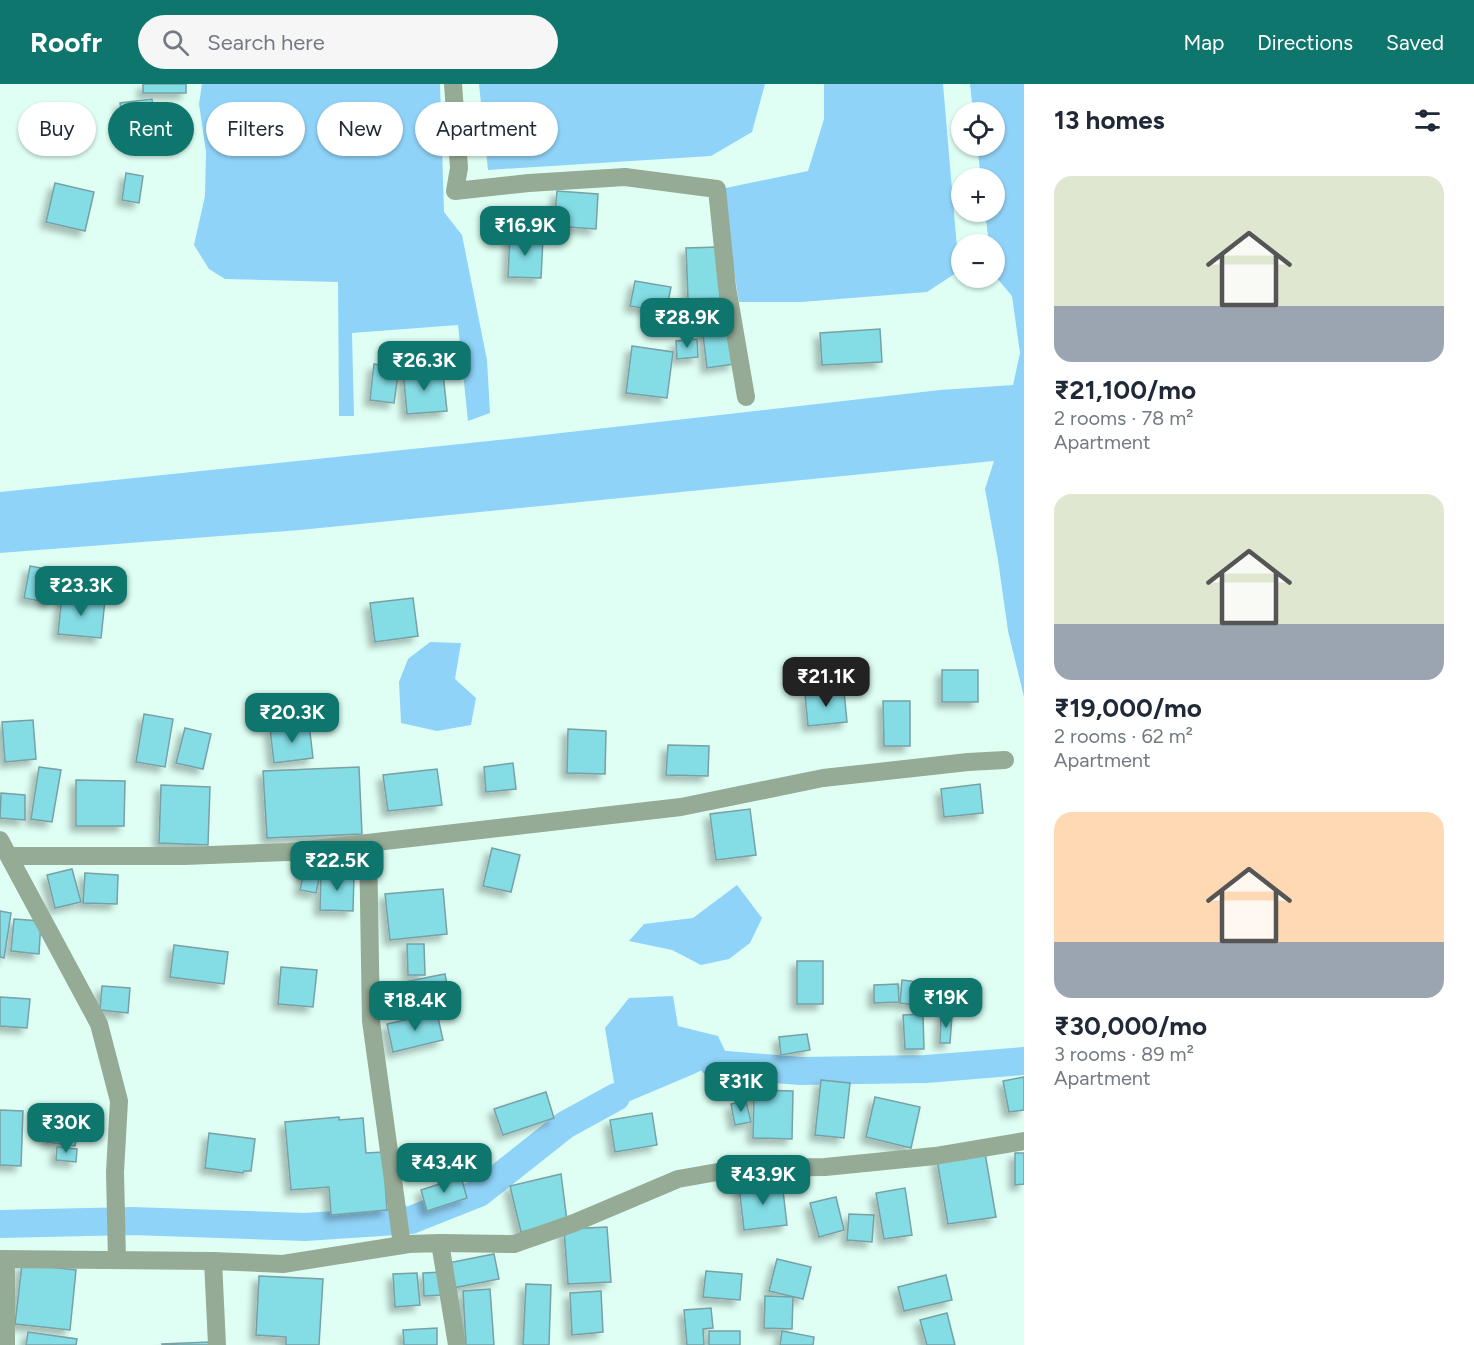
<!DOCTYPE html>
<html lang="en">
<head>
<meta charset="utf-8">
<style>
  body { margin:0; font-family:Figtree,sans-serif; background:#f6f6f7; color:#1f2937; height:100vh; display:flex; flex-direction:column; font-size:22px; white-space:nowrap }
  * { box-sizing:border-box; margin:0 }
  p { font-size:20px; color:#747a83 }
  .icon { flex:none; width:33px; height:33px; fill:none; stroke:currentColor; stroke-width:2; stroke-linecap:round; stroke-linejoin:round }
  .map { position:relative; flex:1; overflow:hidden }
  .side { display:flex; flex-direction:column; background:#fff; width:450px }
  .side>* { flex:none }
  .guide { position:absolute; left:18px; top:18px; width:570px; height:54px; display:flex; gap:12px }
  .fabs { position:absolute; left:951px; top:18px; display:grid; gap:12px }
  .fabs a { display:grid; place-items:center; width:54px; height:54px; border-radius:50%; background:#fff; box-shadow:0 2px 4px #0004; font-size:30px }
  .price { position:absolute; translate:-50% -51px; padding:0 14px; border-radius:12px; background:#0f766e; color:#fff; font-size:20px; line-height:39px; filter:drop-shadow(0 2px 3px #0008) }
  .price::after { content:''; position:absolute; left:50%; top:36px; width:18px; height:14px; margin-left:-9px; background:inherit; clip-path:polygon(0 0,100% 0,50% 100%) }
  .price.active { background:#222; color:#fff }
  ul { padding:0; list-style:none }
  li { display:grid; align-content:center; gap:12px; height:318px; padding:0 30px }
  li span { display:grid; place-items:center; height:186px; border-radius:18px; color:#555 }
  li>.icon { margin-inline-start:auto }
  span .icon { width:108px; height:108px; fill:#fffc; stroke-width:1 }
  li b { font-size:26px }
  h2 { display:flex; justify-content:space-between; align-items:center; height:72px; padding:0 30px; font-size:26px }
  .chip { padding:0 21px; border-radius:27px; background:#fff; box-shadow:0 2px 4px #0004; font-size:21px; line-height:54px }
  .chip.active { background:#0f766e; color:#fff }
  header { display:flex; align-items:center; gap:36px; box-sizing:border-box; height:84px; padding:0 30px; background:#0f766e; color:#fff }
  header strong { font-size:28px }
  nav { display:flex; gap:33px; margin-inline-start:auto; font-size:21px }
  .search { width:420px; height:54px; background:#f6f6f7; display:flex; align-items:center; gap:15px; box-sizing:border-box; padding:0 21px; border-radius:33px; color:#747a83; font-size:22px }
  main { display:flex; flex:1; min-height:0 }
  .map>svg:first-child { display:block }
</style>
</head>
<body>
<header>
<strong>Roofr</strong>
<div class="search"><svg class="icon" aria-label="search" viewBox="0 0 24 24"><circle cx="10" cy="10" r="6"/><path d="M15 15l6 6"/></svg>Search here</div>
<nav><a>Map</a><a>Directions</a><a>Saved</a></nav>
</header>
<main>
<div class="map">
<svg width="1024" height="1261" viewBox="0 0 1024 1261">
  <defs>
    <filter id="shadow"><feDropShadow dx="-5.5" dy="5.5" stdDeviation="3" flood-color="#0004"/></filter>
  </defs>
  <rect width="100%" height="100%" fill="#dffff4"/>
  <g fill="#90d3f8">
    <polygon points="202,0 440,0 444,128 462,151 487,276 490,329 468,337 458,241 352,249 354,332 339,332 338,198 225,195 209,185 194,161 205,112 206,68 199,20"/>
    <polygon points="479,0 765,0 752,48 711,72 488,86"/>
    <polygon points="824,0 943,0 959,187 927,208 801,218 739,218 721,105 808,87 824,35"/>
    <polygon points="970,0 1024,0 1024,613 1008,547 998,476 985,405 994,377 300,446 0,469 0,408 508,355 940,306 1013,301 1020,269 1012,212 995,192 994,160 989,160 985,128 994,128 994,94 981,94 977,62 994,62 994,28 973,28"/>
    <polygon points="430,558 461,559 455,595 476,614 471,641 437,647 401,639 399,598 408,575"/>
    <polygon points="737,801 762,834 750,859 729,875 701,881 672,866 629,857 644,840 693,834"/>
    <polygon points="673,912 678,942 718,952 728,973 694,990 618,1022 605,944 629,914"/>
  </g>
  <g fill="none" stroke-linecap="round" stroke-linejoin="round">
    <g stroke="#90d3f8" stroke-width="28">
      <polyline points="714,980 800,987 926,985 1024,977"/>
      <polyline points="0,1140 132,1137 305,1143 411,1136 479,1109 565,1041 616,1013"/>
    </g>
  </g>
  <g fill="#84dce5" stroke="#77a1a5" stroke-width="1.5" filter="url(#shadow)">
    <rect x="143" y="0" width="43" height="9"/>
    <polygon points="152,15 155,44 123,48 120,19"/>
    <polygon points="126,89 143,92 139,119 122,116"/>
    <polygon points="55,99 94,108 85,147 46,138"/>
    <polygon points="557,107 598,110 596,145 554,142"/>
    <polygon points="510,151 543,154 541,194 508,193"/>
    <polygon points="718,163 720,214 688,215 686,164"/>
    <polygon points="635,197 671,203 666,228 630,222"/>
    <polygon points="729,239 734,280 707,284 702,243"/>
    <polygon points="880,245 882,278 822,281 820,249"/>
    <polygon points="697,255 698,273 677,275 676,257"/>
    <polygon points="632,262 673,268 667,314 626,309"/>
    <polygon points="374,280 399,284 394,319 370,316"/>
    <polygon points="421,284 422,290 443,289 447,327 407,330 403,286"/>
    <polygon points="30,482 57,487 51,519 24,514"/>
    <polygon points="62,511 105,516 101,554 58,550"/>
    <polygon points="413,514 418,552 375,558 370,519"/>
    <rect x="942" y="586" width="36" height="32"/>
    <polygon points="844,607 847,638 808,642 805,611"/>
    <polygon points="883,617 910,617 910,662 884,662"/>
    <polygon points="144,630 173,635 165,683 136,678"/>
    <polygon points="33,636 36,675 5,678 2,638"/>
    <polygon points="309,640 313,674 274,679 270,645"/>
    <polygon points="185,644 211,650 203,685 176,679"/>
    <polygon points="568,645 606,647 605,690 567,689"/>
    <polygon points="668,661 709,662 708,692 666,691"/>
    <polygon points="513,679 516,705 486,708 484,683"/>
    <polygon points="39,683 61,686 52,738 31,735"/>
    <polygon points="359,683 362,750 267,754 263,687"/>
    <polygon points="437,685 442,721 388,727 383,691"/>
    <polygon points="76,696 125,697 124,742 76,742"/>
    <polygon points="980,700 983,729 944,733 941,705"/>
    <polygon points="161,701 210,703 208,761 159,759"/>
    <polygon points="1,709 25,711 25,736 0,734"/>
    <polygon points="750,725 756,771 716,776 710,730"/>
    <polygon points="492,764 520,771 511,808 483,802"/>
    <polygon points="305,782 321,785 316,809 300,806"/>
    <polygon points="72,785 81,818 55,824 47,791"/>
    <polygon points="85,789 118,791 117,820 83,819"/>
    <polygon points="321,790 354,791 353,827 320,826"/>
    <polygon points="443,805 447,850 390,856 385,810"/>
    <polygon points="0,827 11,829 4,874 0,873"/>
    <polygon points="14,835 41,837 39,870 11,867"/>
    <polygon points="407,860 424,860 425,891 408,891"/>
    <polygon points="174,861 228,868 224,900 170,893"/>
    <rect x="797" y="877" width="26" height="43"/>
    <polygon points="281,883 317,886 313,923 278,920"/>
    <polygon points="445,890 451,921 406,930 399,899"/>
    <polygon points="902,896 918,898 916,921 900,919"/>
    <polygon points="898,900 899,918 874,919 874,901"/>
    <polygon points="102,902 130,904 128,929 100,926"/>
    <polygon points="0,913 30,915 27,944 0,942"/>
    <polygon points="437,929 443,956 393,968 387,940"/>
    <polygon points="923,930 924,965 905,965 903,931"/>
    <polygon points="941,930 952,931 950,959 940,959"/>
    <polygon points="807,950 810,966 781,971 779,953"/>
    <polygon points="1024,993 1024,1026 1009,1028 1003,997"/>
    <polygon points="821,996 850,999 844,1054 815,1051"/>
    <polygon points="754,1006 793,1007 792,1055 753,1054"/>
    <polygon points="546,1008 554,1034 503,1051 494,1025"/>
    <polygon points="875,1013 920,1023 911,1064 866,1053"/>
    <polygon points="746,1017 751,1038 735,1041 731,1020"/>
    <polygon points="0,1026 23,1027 21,1082 0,1081"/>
    <polygon points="652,1029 657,1061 615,1068 610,1036"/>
    <polygon points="339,1033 339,1036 363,1034 366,1069 383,1068 387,1126 331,1131 329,1103 291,1106 285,1038"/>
    <polygon points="49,1040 78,1044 75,1062 47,1058"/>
    <polygon points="209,1049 255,1055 251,1087 244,1087 243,1089 205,1084"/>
    <polygon points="57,1063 77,1065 76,1078 56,1076"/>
    <polygon points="985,1069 996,1133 948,1140 937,1076"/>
    <polygon points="1015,1069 1024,1069 1024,1100 1015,1101"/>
    <polygon points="561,1090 567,1137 521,1148 510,1102"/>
    <polygon points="461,1093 467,1114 427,1127 421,1106"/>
    <polygon points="782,1098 787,1141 744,1146 739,1102"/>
    <polygon points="905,1104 912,1151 884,1155 876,1109"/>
    <polygon points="836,1113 844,1146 819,1153 810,1119"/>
    <polygon points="849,1130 874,1131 872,1158 847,1156"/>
    <polygon points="607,1143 611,1198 568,1200 564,1145"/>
    <polygon points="494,1170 499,1195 453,1204 448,1179"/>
    <polygon points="777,1175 811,1183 803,1215 769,1207"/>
    <polygon points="22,1180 76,1186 70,1246 15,1240"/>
    <polygon points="706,1187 742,1190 740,1216 703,1213"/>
    <polygon points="442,1188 443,1211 424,1212 423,1189"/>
    <polygon points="417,1189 420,1221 395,1223 393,1190"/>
    <polygon points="946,1191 952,1216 904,1227 898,1203"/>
    <polygon points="259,1192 323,1195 319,1261 286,1261 286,1253 256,1251"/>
    <polygon points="526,1200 551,1201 549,1261 523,1261"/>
    <polygon points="490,1205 494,1261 466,1261 463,1207"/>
    <polygon points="601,1207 603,1248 572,1251 570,1209"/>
    <polygon points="765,1212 793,1213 792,1245 764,1244"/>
    <polygon points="711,1224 713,1244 703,1245 704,1261 687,1261 684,1226"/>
    <polygon points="947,1229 955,1261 927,1261 920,1236"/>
    <polygon points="437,1244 437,1261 404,1261 403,1246"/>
    <rect x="709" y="1247" width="31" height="14"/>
    <polygon points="782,1247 814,1253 813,1261 780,1261"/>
    <polygon points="28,1248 77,1255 76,1261 26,1261"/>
    <polygon points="210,1258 210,1261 162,1261 162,1260"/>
  </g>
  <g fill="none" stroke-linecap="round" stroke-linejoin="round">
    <g stroke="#96ab95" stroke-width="18">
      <polyline points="453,0 459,84 455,107 529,99 625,93 717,105 727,203 746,313"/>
      <polyline points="0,756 99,940 119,1017 115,1088 117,1176"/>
      <polyline points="368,759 371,937 402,1161"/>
      <polyline points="10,772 184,772 289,768 681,723 823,694 968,678 1005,676"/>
      <polyline points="440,1159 514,1160 574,1139 678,1095 740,1084 825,1083 935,1072 1024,1057"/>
      <polyline points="0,1175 213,1177 283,1180 409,1160 440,1159 457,1261"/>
      <polyline points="6,1175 6,1261"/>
      <polyline points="213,1177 217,1261"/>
    </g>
  </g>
</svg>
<div class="fabs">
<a><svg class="icon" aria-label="locate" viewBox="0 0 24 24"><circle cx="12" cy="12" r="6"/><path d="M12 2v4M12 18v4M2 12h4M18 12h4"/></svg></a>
<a>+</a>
<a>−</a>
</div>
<b class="price" style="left:525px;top:173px">₹16.9K</b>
<b class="price" style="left:687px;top:265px">₹28.9K</b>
<b class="price" style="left:424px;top:308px">₹26.3K</b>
<b class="price" style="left:81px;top:533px">₹23.3K</b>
<b class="price active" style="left:826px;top:624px">₹21.1K</b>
<b class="price" style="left:292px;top:660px">₹20.3K</b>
<b class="price" style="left:337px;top:808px">₹22.5K</b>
<b class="price" style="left:946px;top:945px">₹19K</b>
<b class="price" style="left:415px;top:948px">₹18.4K</b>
<b class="price" style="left:741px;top:1029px">₹31K</b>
<b class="price" style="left:66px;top:1070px">₹30K</b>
<b class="price" style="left:444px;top:1110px">₹43.4K</b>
<b class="price" style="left:763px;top:1122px">₹43.9K</b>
<div class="guide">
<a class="chip">Buy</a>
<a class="chip active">Rent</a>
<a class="chip">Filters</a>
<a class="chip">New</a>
<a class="chip">Apartment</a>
</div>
</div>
<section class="side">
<h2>13 homes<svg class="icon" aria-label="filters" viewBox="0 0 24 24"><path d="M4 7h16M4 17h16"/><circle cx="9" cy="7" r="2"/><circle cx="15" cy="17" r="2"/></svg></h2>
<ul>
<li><span style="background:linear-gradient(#dfe7d0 70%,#9aa5b1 0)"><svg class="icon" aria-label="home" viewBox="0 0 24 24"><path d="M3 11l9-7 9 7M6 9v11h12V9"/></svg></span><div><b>₹21,100/mo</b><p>2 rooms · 78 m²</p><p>Apartment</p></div></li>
<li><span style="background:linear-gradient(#dfe7d0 70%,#9aa5b1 0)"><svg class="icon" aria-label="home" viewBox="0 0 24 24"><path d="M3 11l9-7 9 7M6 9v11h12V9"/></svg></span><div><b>₹19,000/mo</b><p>2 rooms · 62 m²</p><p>Apartment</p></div></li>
<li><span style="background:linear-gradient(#ffd9b3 70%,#9aa5b1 0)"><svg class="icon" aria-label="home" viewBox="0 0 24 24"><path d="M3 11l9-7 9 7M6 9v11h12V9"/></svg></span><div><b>₹30,000/mo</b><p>3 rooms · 89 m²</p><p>Apartment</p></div></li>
</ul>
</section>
</main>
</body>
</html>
